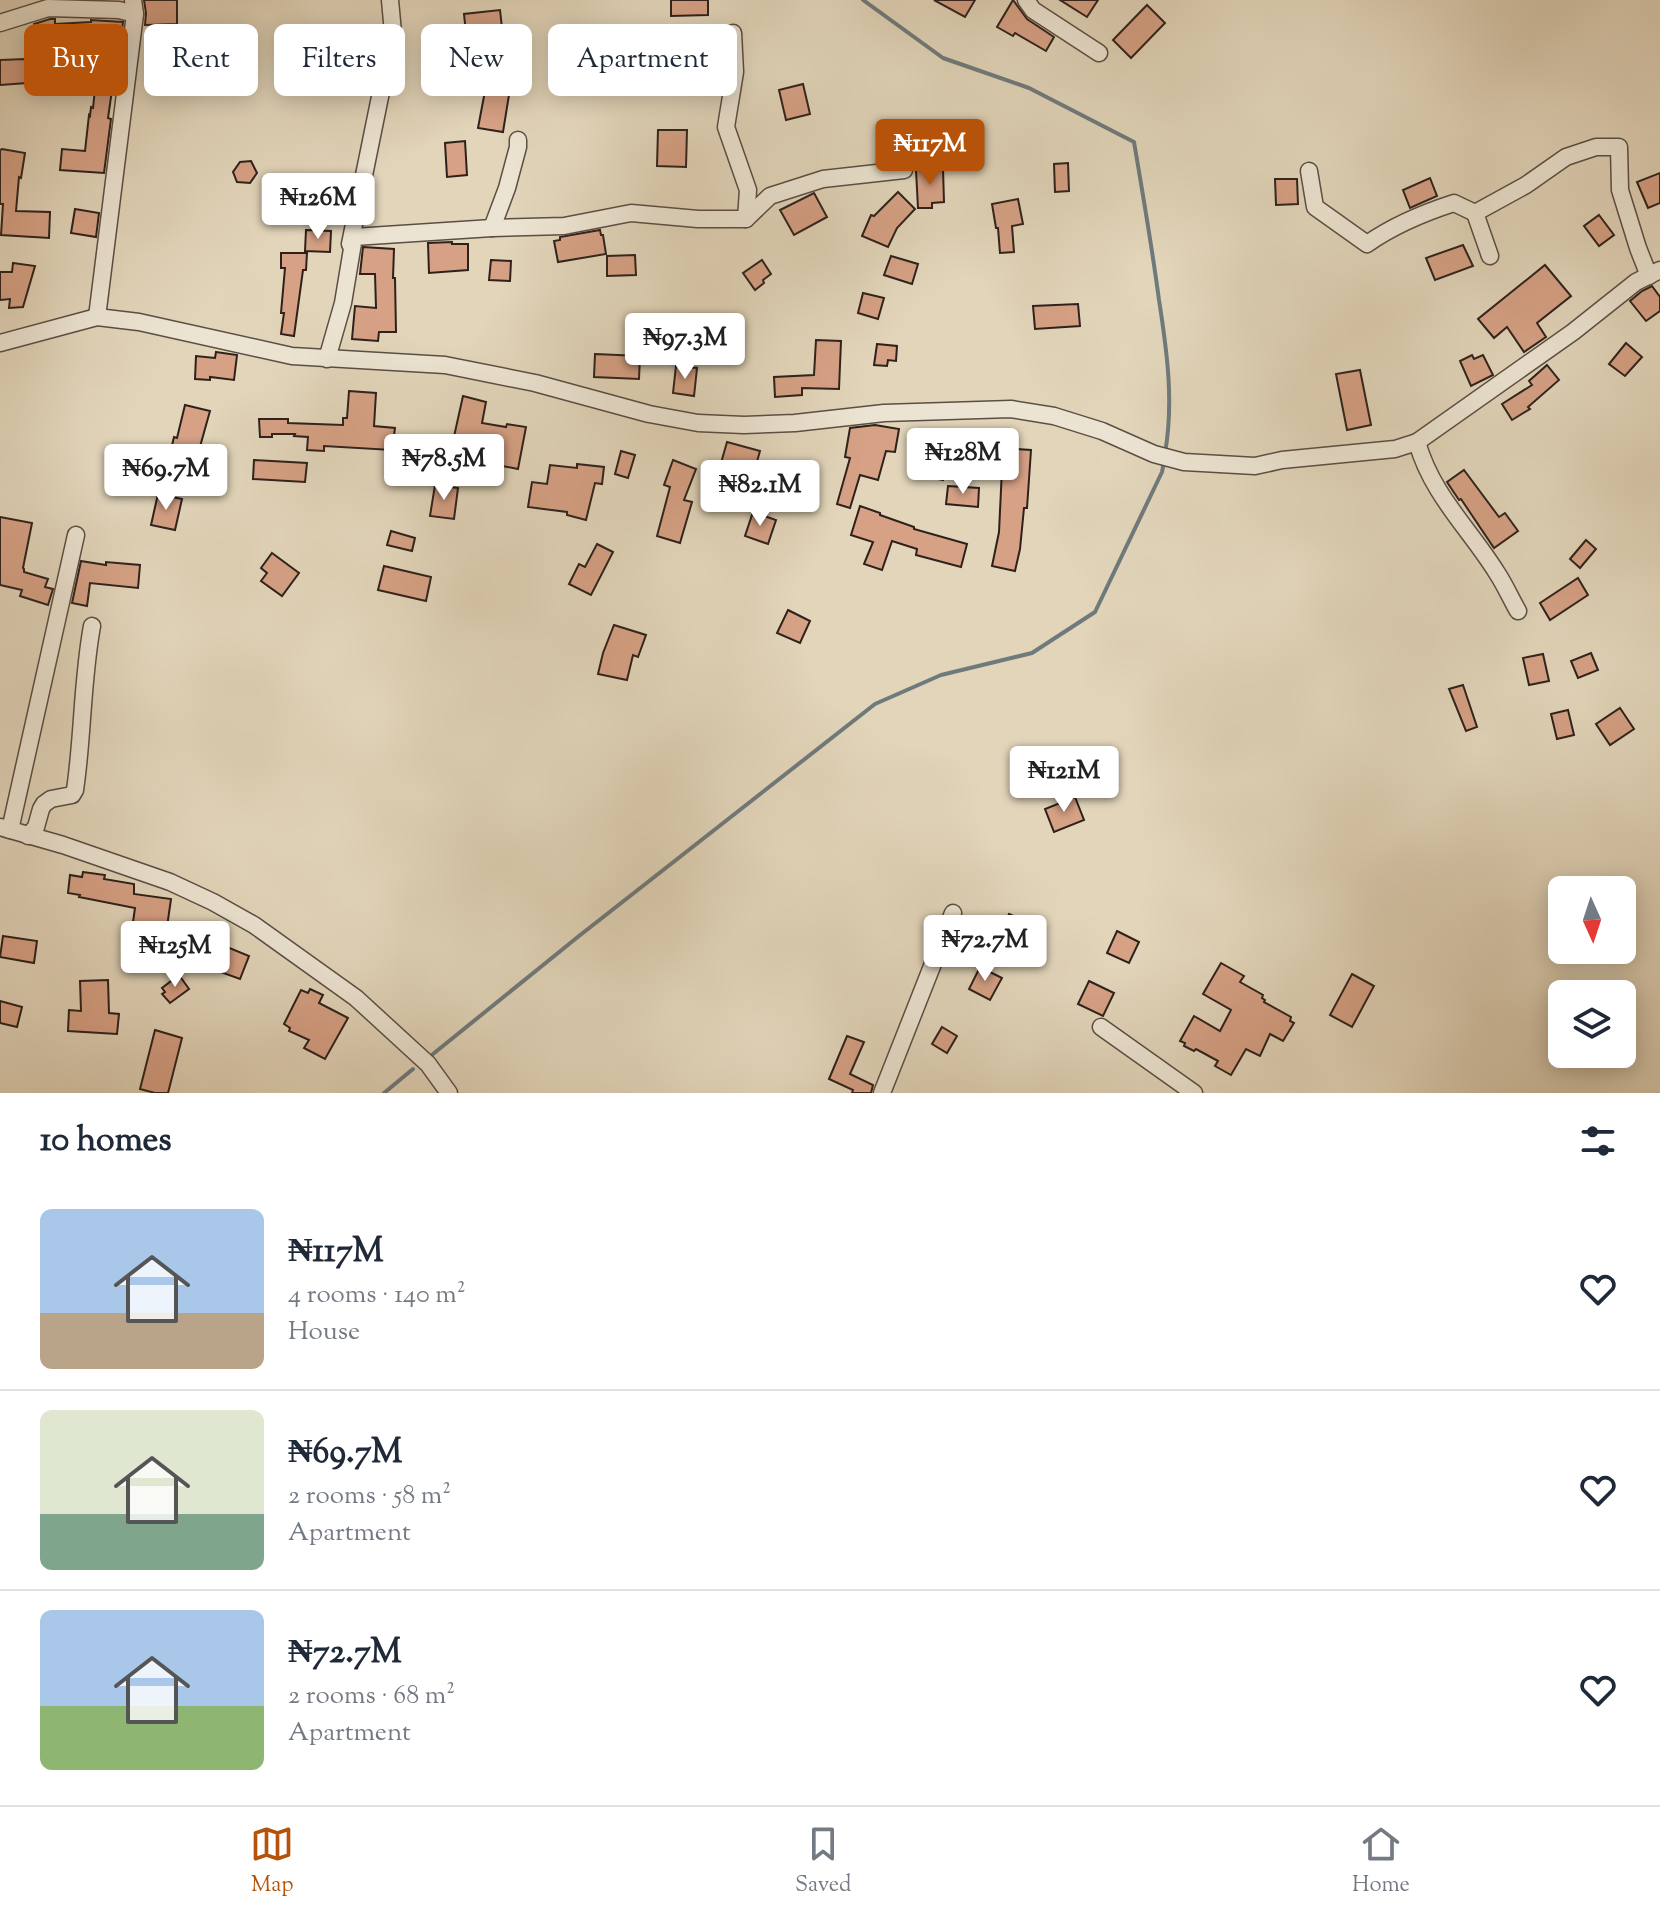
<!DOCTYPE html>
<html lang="en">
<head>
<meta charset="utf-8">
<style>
  body { margin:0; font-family:"Sorts Mill Goudy",serif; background:#f2f2f3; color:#1f2937; height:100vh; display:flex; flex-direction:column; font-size:30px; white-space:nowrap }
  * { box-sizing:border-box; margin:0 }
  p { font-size:26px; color:#747a83 }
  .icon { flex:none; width:44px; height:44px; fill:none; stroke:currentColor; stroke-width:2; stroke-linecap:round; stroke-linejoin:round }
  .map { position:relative; height:1093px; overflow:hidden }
  .sheet { display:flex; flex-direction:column; background:#fff; flex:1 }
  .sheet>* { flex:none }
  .banner { position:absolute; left:24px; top:24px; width:800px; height:72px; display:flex; gap:16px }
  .needle { width:52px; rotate:177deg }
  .controls { position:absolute; left:1548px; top:876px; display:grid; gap:16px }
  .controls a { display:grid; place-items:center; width:88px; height:88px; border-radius:12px; background:#fff; box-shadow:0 4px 20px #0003; font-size:40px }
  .price { position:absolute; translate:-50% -68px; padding:0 18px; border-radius:8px; background:#fff; color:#222; font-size:26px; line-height:52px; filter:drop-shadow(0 2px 4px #0008) }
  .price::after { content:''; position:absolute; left:50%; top:48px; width:24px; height:18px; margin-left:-12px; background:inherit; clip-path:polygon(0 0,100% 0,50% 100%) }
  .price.on { background:#b45309; color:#fff }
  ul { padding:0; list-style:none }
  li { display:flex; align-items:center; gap:24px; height:200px; padding:0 40px }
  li+li { border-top:2px solid #e0e1e3 }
  li span { display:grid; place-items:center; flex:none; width:224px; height:160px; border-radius:12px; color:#555 }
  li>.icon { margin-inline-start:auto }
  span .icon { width:96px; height:96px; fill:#fffc; stroke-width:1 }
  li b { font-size:34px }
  h2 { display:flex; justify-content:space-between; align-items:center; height:96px; padding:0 40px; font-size:34px }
  .chip { padding:0 28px; border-radius:12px; background:#fff; box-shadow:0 4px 20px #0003; font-size:28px; line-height:72px }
  .chip.on { background:#b45309; color:#fff }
  .tabs { display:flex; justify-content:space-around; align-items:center; height:112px; border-top:2px solid #e0e1e3; background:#fff; font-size:22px; color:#747a83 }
  .tabs a { display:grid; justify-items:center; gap:4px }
  .tabs .on { color:#b45309 }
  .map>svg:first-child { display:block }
</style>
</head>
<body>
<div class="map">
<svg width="1660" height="1093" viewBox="0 0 1660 1093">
  <rect width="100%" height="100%" fill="#e2d5ba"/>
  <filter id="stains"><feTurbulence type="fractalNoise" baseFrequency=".0025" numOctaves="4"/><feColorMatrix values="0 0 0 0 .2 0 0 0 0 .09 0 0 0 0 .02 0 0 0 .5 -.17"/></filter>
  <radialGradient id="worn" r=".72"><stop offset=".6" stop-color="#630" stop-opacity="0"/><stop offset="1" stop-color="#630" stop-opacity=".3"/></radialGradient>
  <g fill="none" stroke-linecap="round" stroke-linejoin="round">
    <g stroke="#6f7a7c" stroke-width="4">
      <path d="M863,0L943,58L1029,88L1134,142C1143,195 1152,247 1159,300C1167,351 1174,402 1165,453"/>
      <polyline points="433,1054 579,936 875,704 941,675 1032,653 1095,612 1162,472 1164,462"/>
      <polyline points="384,1093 413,1069"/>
    </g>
  </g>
  <g fill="#d6a185" stroke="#2e211c" stroke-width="2">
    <polygon points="144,0 177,0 177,24 145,25 146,13"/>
    <polygon points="671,0 708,0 708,15 671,16"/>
    <polygon points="934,0 975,0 965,17"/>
    <polygon points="1013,0 1027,19 1054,37 1046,51 1015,33 1013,36 997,27"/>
    <polygon points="1060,0 1098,0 1087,17"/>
    <polygon points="1147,5 1165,23 1131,58 1113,40"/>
    <polygon points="500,10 502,28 466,33 464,14"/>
    <polygon points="50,19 55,19 55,24 91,22 91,20 123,22 120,44 87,43 88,58 36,60 34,24"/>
    <polygon points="26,59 27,83 0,85 0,60"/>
    <polygon points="96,80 113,83 108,118 111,119 104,173 60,170 62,149 85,151 89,115 90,116 91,107 93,108"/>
    <polygon points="803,84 810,114 786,120 779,90"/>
    <polygon points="485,91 509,95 503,132 478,128"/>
    <polygon points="658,130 687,130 686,167 657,166"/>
    <polygon points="465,141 467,175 447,177 445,143"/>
    <polygon points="2,149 25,153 21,178 19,177 16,211 50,212 49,238 1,235 3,204 0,204 0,150"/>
    <polygon points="251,161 257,173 250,183 237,182 233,172 240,162"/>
    <polygon points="1068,163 1069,191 1055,192 1054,164"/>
    <polygon points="943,169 944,202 932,203 932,208 918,208 916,170"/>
    <polygon points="1660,173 1660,203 1648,208 1637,182"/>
    <polygon points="1430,178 1437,196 1410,208 1403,190"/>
    <polygon points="1275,179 1297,179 1298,204 1276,205"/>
    <polygon points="898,192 915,209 897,228 888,247 862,236 871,215 874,216"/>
    <polygon points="814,193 827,217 794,235 780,210"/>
    <polygon points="1018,199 1023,224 1012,226 1014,252 1000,253 998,228 996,228 992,204"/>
    <polygon points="75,209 99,213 96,237 71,233"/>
    <polygon points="1599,215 1614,235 1599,246 1584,226"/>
    <polygon points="306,230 331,231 330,252 305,251"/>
    <polygon points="600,230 601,235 603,235 606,254 558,262 554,241 560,240 560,237"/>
    <polygon points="452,242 452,244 468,244 468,270 429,273 428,243"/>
    <polygon points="1463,245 1473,266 1435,280 1426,258"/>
    <polygon points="363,247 394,249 393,278 395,278 396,332 379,332 378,341 352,339 355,306 376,308 375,274 360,274"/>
    <polygon points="281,253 307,253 306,270 303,270 294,336 281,334 284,313 281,313 285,268 281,268"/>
    <polygon points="635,255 636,275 607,276 607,256"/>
    <polygon points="891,256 918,264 912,284 884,275"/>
    <polygon points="491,260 511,261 510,281 489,280"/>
    <polygon points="762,260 771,274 763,280 764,283 755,290 743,273"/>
    <polygon points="13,263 35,266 23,307 9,308 10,299 0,300 0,272 12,272"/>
    <polygon points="1545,265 1571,296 1537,323 1546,337 1524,352 1507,327 1494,338 1478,319"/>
    <polygon points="1652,286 1660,297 1660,311 1646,321 1630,301 1642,291"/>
    <polygon points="863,293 884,298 878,319 858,313"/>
    <polygon points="1078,304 1080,326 1035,329 1033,306"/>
    <polygon points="816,340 841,341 839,389 802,388 802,395 775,397 774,377 814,375"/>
    <polygon points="1626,343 1642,357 1625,376 1609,364"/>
    <polygon points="877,344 897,346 896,361 888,360 887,366 874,365"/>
    <polygon points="216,352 237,355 234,380 210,377 210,380 195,379 196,356 215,358"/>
    <polygon points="595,354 640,356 639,379 594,377"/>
    <polygon points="1472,355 1474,359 1483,355 1493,375 1471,386 1460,361"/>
    <polygon points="1547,365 1559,380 1528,407 1530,409 1512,420 1502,404 1532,385 1529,381"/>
    <polygon points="676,366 697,368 694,396 673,393"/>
    <polygon points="1360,370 1371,425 1347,430 1336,374"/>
    <polygon points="349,391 376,393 374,426 395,428 392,450 324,446 324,451 307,450 308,437 294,436 295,434 272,434 272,437 260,437 259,419 288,419 288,423 343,425 343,418 347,418"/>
    <polygon points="463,396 486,402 482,423 506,427 507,424 526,427 518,469 487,463 489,450 453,441"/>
    <polygon points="185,405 210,411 194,468 168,462 174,437 177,438"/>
    <polygon points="875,425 899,429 895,452 886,451 878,480 860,475 850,508 837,504 850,458 845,457 850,428"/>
    <rect x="970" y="432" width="20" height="22"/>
    <polygon points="727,442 760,451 754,472 721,463"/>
    <polygon points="1003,448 1031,450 1027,508 1024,508 1020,549 1015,571 992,566 999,532"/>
    <polygon points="621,451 635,455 628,478 615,474"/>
    <polygon points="920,451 948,457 943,480 915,474"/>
    <polygon points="254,460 307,463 305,482 253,479"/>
    <polygon points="673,460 696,469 684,500 692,502 680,543 657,536 670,487 664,485"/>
    <polygon points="577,464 604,467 602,484 595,483 586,520 567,515 567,512 528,507 532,482 547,484 550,465 577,468"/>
    <polygon points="1464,470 1499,517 1505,513 1518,531 1494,548 1461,499 1459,500 1447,482"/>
    <polygon points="435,485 458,488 454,519 430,516"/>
    <polygon points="948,486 979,488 978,507 946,504"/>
    <polygon points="158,494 182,499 175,530 151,525"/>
    <polygon points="860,506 880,513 880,515 914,527 914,529 967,544 961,567 916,555 917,549 892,541 882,570 864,564 873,542 851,535"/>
    <polygon points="753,512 776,520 768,544 745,536"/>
    <polygon points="0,517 32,523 23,568 24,569 24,572 48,579 45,587 53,589 48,605 20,596 22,590 0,585"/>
    <polygon points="391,531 415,538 412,551 387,545"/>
    <polygon points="1586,540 1596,549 1580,568 1570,559"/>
    <polygon points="597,544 613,552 591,595 569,584 579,564 585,567"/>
    <polygon points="272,553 299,573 282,596 261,581 267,573 261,568"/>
    <polygon points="81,561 106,565 106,562 140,565 138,588 90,583 87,606 72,603"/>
    <polygon points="384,566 431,577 426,601 378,590"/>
    <polygon points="1578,578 1588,595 1550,620 1540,603"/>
    <polygon points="788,610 810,621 800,643 777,633"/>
    <polygon points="614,625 646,635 638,657 633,655 627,680 598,674 603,653"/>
    <polygon points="1591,653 1598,670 1578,678 1571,661"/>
    <polygon points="1543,654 1549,681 1529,685 1523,658"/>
    <polygon points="1463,685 1477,727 1466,731 1449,689"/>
    <polygon points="1620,708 1634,729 1610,745 1596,724"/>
    <polygon points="1568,710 1574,735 1557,739 1551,714"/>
    <polygon points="1075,797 1084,820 1054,832 1045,809"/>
    <polygon points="83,872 105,875 104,879 134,884 134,894 171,899 166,934 132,929 135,908 79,897 80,895 68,893 70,875 82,877"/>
    <polygon points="1009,914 1031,924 1025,936 1014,931 1010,941 998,936"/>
    <polygon points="209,928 226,935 222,945 249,956 240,979 215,970 217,964 203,958 208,944 204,942"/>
    <polygon points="1117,931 1139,942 1129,963 1107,953"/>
    <polygon points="3,936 37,941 34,963 0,957"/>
    <polygon points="1221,963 1244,976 1240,982 1263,995 1262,998 1265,1000 1264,1002 1291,1017 1290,1021 1294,1023 1283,1041 1270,1034 1260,1056 1246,1049 1231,1075 1215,1066 1218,1061 1196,1049 1194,1051 1184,1046 1185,1043 1180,1041 1194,1016 1220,1031 1231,1010 1203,994"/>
    <polygon points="980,967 1002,978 990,1000 969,989"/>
    <polygon points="1352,974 1374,986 1352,1027 1330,1015"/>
    <polygon points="179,975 189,989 170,1003 162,994 165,992 162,988"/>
    <polygon points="108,980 109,1013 119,1014 117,1034 68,1031 69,1010 81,1011 80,981"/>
    <polygon points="1089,981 1114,993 1103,1016 1078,1004"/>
    <polygon points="310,989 323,995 319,1003 348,1018 325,1059 304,1048 309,1040 289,1031 290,1028 284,1024 301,990 308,993"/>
    <polygon points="0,1001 22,1007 17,1027 0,1023"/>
    <polygon points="942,1027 957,1036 947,1053 932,1044"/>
    <polygon points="155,1030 182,1038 168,1093 155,1093 140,1089"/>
    <polygon points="847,1036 864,1042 850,1074 873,1085 871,1093 852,1093 853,1090 829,1079"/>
  </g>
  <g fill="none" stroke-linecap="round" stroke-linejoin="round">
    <defs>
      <g id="minor">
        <polyline points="1026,0 1033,10 1099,53"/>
        <polyline points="0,23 48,8 119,10 135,14"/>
        <polyline points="733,33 735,72 726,127 748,190 746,219"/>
        <path d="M1309,171L1315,207L1367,244C1394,225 1423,213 1454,203L1475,213"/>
        <polyline points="492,228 507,188 518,147 518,140"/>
        <polyline points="350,244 393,33 390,0"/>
        <polyline points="1490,256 1475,213 1526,185 1566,157 1596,147 1619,147 1620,190 1638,248 1649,276"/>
        <polyline points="97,317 135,14 133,0"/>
        <polyline points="0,343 97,317 139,322 292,356 445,365 535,383 649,414 698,423 744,425 795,423 884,413 1011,409 1054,416 1102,431 1154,454 1184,462 1255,466 1282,460 1395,449 1417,442 1573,332 1636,282 1660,270"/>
        <polyline points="327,359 343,303 354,237 492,228 564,226 631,213 698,219 746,219 770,196 823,179 904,170"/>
        <path d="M1417,442C1432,495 1469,528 1497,573C1505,585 1511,599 1518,611"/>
        <polyline points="0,827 63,845 170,882 213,902 254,925 356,998 428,1064 449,1093"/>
        <polyline points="10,830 76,535"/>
        <path d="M28,836L36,827L41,809L44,804L51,799L72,795L75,790C83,736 82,680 92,626"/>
        <polyline points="1101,1027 1194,1093"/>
        <polyline points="882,1093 953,913"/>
      </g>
    </defs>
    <use href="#minor" stroke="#5b4e44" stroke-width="19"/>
    <use href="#minor" stroke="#ece4d2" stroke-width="16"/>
  </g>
  <rect width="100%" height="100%" filter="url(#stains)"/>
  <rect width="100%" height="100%" fill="url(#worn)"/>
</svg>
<div class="controls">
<a><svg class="needle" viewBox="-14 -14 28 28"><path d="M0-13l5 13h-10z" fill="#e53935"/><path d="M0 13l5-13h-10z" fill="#747a83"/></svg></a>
<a><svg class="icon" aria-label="layers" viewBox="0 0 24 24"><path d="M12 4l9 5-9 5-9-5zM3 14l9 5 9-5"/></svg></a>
</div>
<b class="price on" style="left:930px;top:187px">₦117M</b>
<b class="price" style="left:318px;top:241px">₦126M</b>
<b class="price" style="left:685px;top:381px">₦97.3M</b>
<b class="price" style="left:963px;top:496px">₦128M</b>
<b class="price" style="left:444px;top:502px">₦78.5M</b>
<b class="price" style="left:166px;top:512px">₦69.7M</b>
<b class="price" style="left:760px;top:528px">₦82.1M</b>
<b class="price" style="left:1064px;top:814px">₦121M</b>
<b class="price" style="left:985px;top:983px">₦72.7M</b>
<b class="price" style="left:175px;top:989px">₦125M</b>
<div class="banner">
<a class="chip on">Buy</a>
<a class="chip">Rent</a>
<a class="chip">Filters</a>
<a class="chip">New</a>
<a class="chip">Apartment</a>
</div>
</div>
<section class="sheet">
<h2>10 homes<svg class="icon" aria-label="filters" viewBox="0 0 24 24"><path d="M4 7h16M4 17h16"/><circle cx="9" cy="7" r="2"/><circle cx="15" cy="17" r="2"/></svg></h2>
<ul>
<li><span style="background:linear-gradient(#a9c7e8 65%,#b9a48a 0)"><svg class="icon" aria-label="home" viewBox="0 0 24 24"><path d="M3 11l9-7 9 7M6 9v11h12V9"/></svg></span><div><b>₦117M</b><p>4 rooms · 140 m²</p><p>House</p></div><svg class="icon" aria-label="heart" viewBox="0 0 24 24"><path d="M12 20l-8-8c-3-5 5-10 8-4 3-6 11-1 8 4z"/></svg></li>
<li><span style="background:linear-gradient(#dfe7d0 65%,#7fa58c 0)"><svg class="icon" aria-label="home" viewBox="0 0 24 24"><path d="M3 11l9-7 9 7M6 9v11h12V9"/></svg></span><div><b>₦69.7M</b><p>2 rooms · 58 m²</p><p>Apartment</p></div><svg class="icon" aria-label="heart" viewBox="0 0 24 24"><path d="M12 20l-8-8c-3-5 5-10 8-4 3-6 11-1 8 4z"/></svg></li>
<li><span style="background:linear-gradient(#a9c7e8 60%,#8fb573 0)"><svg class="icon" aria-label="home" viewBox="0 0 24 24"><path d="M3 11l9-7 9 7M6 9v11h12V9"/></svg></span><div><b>₦72.7M</b><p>2 rooms · 68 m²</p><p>Apartment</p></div><svg class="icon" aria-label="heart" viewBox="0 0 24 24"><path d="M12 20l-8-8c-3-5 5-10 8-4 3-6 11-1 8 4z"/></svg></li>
</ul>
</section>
<nav class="tabs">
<a class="on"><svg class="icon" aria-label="map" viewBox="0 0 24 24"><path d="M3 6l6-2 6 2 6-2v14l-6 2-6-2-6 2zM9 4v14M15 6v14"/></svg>Map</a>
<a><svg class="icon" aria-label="saved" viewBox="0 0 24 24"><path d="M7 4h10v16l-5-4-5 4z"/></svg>Saved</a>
<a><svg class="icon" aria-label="home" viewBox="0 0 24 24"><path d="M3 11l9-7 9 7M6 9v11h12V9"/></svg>Home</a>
</nav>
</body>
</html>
